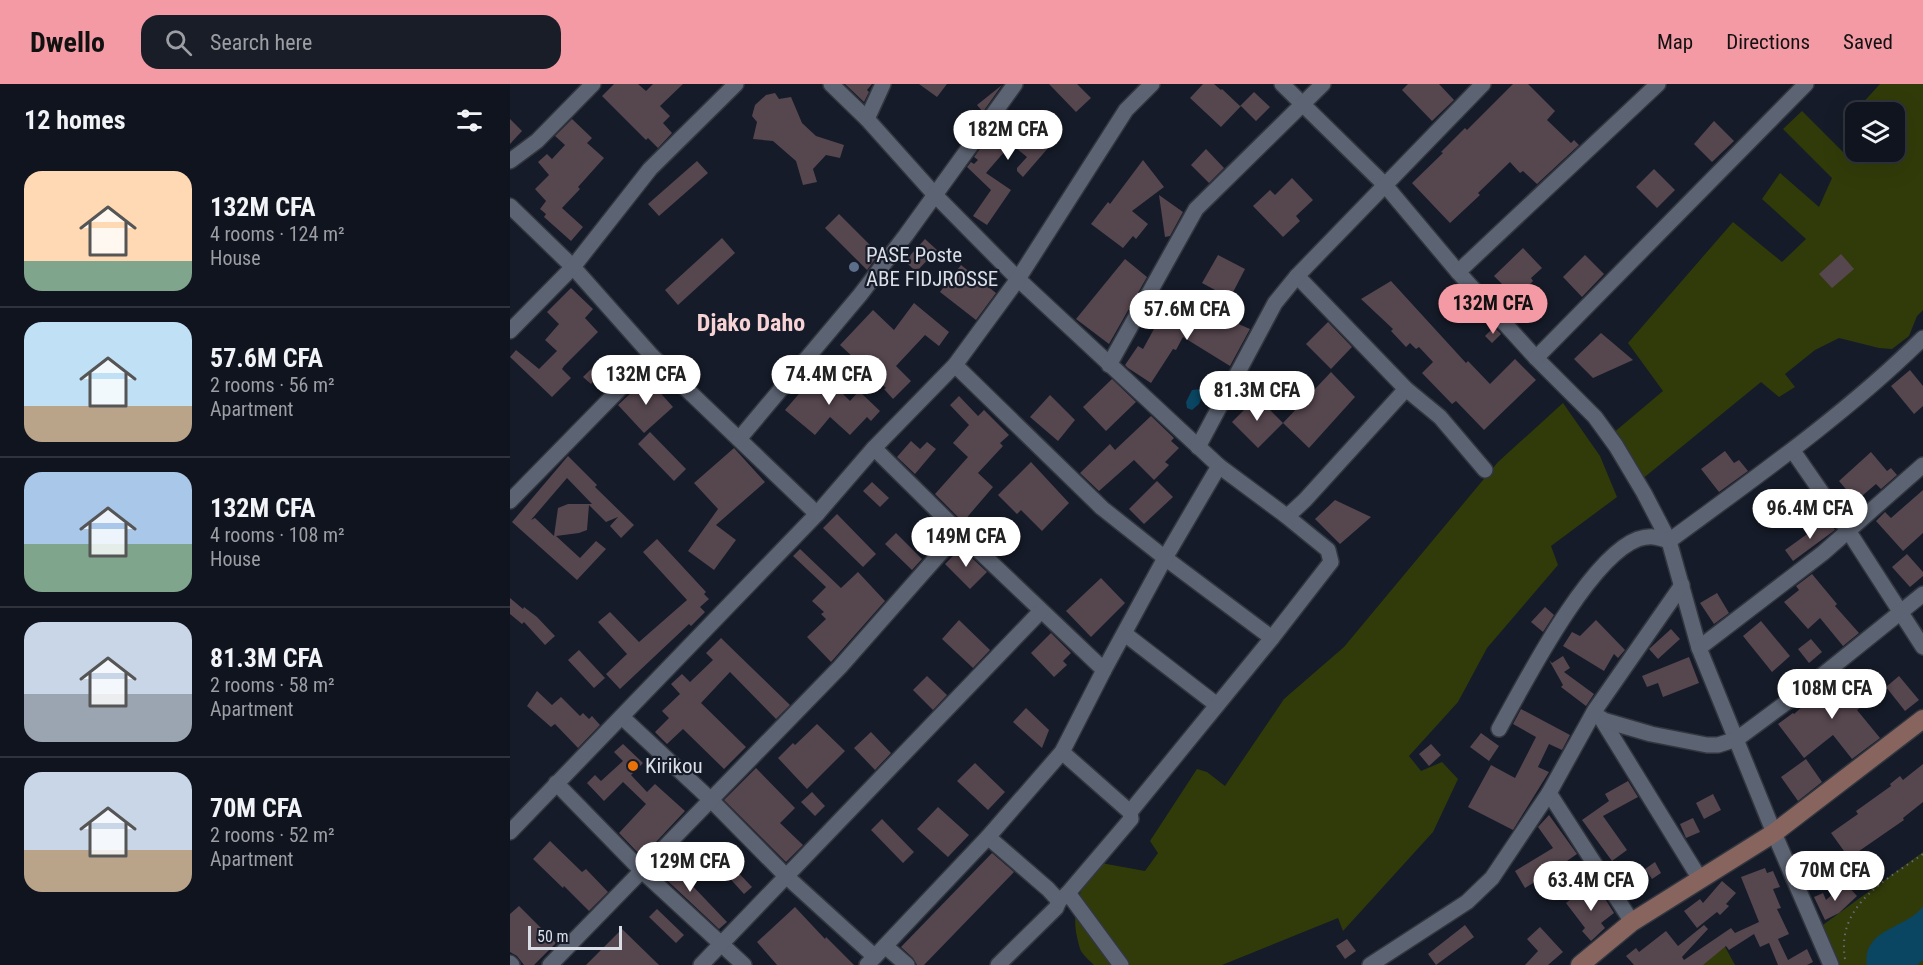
<!DOCTYPE html>
<html lang="en">
<head>
<meta charset="utf-8">
<style>
  body { margin:0; font-family:"Roboto Condensed",sans-serif; background:#191d27; color:#f1f3f6; height:100vh; display:flex; flex-direction:column; font-size:22px; white-space:nowrap }
  * { box-sizing:border-box; margin:0 }
  p { font-size:20px; color:#9c9ea4 }
  .icon { flex:none; width:33px; height:33px; fill:none; stroke:currentColor; stroke-width:2; stroke-linecap:round; stroke-linejoin:round }
  .map { position:relative; flex:1; overflow:hidden }
  .side { display:flex; flex-direction:column; background:#10141e; width:510px }
  .side>* { flex:none }
  .controls { position:absolute; left:1335px; top:18px; display:grid; gap:12px }
  .controls a { display:grid; place-items:center; width:60px; height:60px; border-radius:12px; background:#10141e; box-shadow:0 6px 24px #0002,0 0 0 2px #30333c; font-size:30px }
  .scale { position:absolute; left:18px; bottom:15px; width:94px; box-sizing:border-box; padding-left:6px; border:3px solid #dadee7; border-top:0; font-size:16px; line-height:21px; white-space:nowrap; color:#dadee7; -webkit-text-stroke:4px #151b28; paint-order:stroke }
  .price { position:absolute; translate:-50% -51px; padding:0 14px; border-radius:21px; background:#fff; color:#222; font-size:20px; line-height:39px; filter:drop-shadow(0 2px 3px #0008) }
  .price::after { content:''; position:absolute; left:50%; top:36px; width:18px; height:14px; margin-left:-9px; background:inherit; clip-path:polygon(0 0,100% 0,50% 100%) }
  .price.selected { background:#f49aa4; color:#111 }
  ul { padding:0; list-style:none }
  li { display:flex; align-items:center; gap:18px; height:150px; padding:0 24px }
  li+li { border-top:2px solid #30333c }
  li span { display:grid; place-items:center; flex:none; width:168px; height:120px; border-radius:18px; color:#555 }
  li>.icon { margin-inline-start:auto }
  span .icon { width:72px; height:72px; fill:#fffc; stroke-width:1 }
  li b { font-size:26px }
  h2 { display:flex; justify-content:space-between; align-items:center; height:72px; padding:0 24px; font-size:26px }
  header { display:flex; align-items:center; gap:36px; box-sizing:border-box; height:84px; padding:0 30px; background:#f49aa4; color:#111 }
  header strong { font-size:28px }
  nav { display:flex; gap:33px; margin-inline-start:auto; font-size:21px }
  .search { width:420px; height:54px; background:#191d27; display:flex; align-items:center; gap:15px; box-sizing:border-box; padding:0 21px; border-radius:18px; color:#9c9ea4; font-size:22px }
  main { display:flex; flex:1; min-height:0 }
  .map>svg:first-child { display:block }
</style>
</head>
<body>
<header>
<strong>Dwello</strong>
<div class="search"><svg class="icon" aria-label="search" viewBox="0 0 24 24"><circle cx="10" cy="10" r="6"/><path d="M15 15l6 6"/></svg>Search here</div>
<nav><a>Map</a><a>Directions</a><a>Saved</a></nav>
</header>
<main>
<section class="side">
<h2>12 homes<svg class="icon" aria-label="filters" viewBox="0 0 24 24"><path d="M4 7h16M4 17h16"/><circle cx="9" cy="7" r="2"/><circle cx="15" cy="17" r="2"/></svg></h2>
<ul>
<li><span style="background:linear-gradient(#ffd9b3 75%,#7fa58c 0)"><svg class="icon" aria-label="home" viewBox="0 0 24 24"><path d="M3 11l9-7 9 7M6 9v11h12V9"/></svg></span><div><b>132M CFA</b><p>4 rooms · 124 m²</p><p>House</p></div></li>
<li><span style="background:linear-gradient(#bfe0f5 70%,#b9a48a 0)"><svg class="icon" aria-label="home" viewBox="0 0 24 24"><path d="M3 11l9-7 9 7M6 9v11h12V9"/></svg></span><div><b>57.6M CFA</b><p>2 rooms · 56 m²</p><p>Apartment</p></div></li>
<li><span style="background:linear-gradient(#a9c7e8 60%,#7fa58c 0)"><svg class="icon" aria-label="home" viewBox="0 0 24 24"><path d="M3 11l9-7 9 7M6 9v11h12V9"/></svg></span><div><b>132M CFA</b><p>4 rooms · 108 m²</p><p>House</p></div></li>
<li><span style="background:linear-gradient(#c9d6e8 60%,#9aa5b1 0)"><svg class="icon" aria-label="home" viewBox="0 0 24 24"><path d="M3 11l9-7 9 7M6 9v11h12V9"/></svg></span><div><b>81.3M CFA</b><p>2 rooms · 58 m²</p><p>Apartment</p></div></li>
<li><span style="background:linear-gradient(#c9d6e8 65%,#b9a48a 0)"><svg class="icon" aria-label="home" viewBox="0 0 24 24"><path d="M3 11l9-7 9 7M6 9v11h12V9"/></svg></span><div><b>70M CFA</b><p>2 rooms · 52 m²</p><p>Apartment</p></div></li>
</ul>
</section>
<div class="map">
<svg width="1413" height="881" viewBox="0 0 1413 881">
  <rect width="100%" height="100%" fill="#151b28"/>
  <g fill="#313b09">
    <polygon points="1370,0 1413,0 1413,226 1407,232 1399,252 1382,265 1369,264 1329,254 1305,266 1275,290 1285,303 1269,313 1251,298 1131,396 1102,350 1153,307 1118,259 1223,138 1272,178 1296,155 1252,115 1270,89 1309,123 1322,94 1273,45 1292,27 1335,70 1345,61 1346,68 1384,68 1384,28 1346,28 1345,41 1339,34"/>
    <path d="M1053,319L1090,372L1107,413L1041,462L1048,481L977,564L948,618L899,672L911,687L932,678L948,695L923,748L833,847L828,834L712,881H584C580,877 574,872 571,867C569,863 568,857 567,853C561,827 570,797 591,779L635,787L648,769L640,757L687,685L697,688L715,702L774,615L834,563L988,378Z"/>
    <polygon points="1413,768 1413,881 1323,881 1306,846"/>
    <polygon points="1213,859 1225,881 1177,881"/>
  </g>
  <g fill="#0a4561">
    <polygon points="691,305 694,309 689,320 682,326 677,324 676,318 682,306"/>
    <path d="M1413,822V876L1407,881H1357C1352,844 1399,844 1413,822Z"/>
  </g>
  <g fill="#56464e" fill-rule="evenodd">
    <polygon points="104,0 128,0 136,7 143,0 173,0 150,22 160,32 153,39 162,49 148,64 138,54 136,56 92,12"/>
    <polygon points="335,0 362,0 357,6 359,8 354,18"/>
    <polygon points="409,0 437,0 427,13"/>
    <polygon points="539,0 567,0 581,14 566,28"/>
    <polygon points="693,0 704,0 711,6 712,5 730,22 744,8 760,23 746,37 731,22 711,43 680,14"/>
    <polygon points="898,0 929,0 944,16 922,37 892,6"/>
    <polygon points="1003,0 1018,0 1045,27 1037,36 1061,59 1064,56 1069,61 1027,100 1013,87 1010,89 1000,78 968,109 970,111 940,139 902,99 933,69 931,68 955,44 957,46"/>
    <polygon points="492,1 473,28 467,21"/>
    <polygon points="265,9 269,15 281,13 292,39 306,52 334,61 330,74 316,71 303,85 307,98 293,101 286,77 263,57 243,55 247,38 242,32 245,21 256,11"/>
    <polygon points="514,30 545,56 513,93 507,87 507,84 517,73 501,60 476,89 501,106 477,141 463,132 481,106 457,83 461,78 464,80 468,76 464,73 480,51 489,59"/>
    <polygon points="0,35 12,47 0,60"/>
    <polygon points="62,35 82,54 77,59 94,74 68,103 70,105 52,124 73,143 61,157 34,133 36,130 30,125 36,117 25,105 39,91 28,78 37,70 42,75 55,61 45,52"/>
    <polygon points="1204,37 1224,57 1202,78 1184,60"/>
    <polygon points="696,65 714,84 699,99 681,81"/>
    <polygon points="633,76 654,103 622,127 638,140 626,155 623,152 613,164 581,140 598,118 600,120"/>
    <polygon points="187,77 198,89 149,132 138,120"/>
    <polygon points="1144,85 1165,106 1147,124 1126,103"/>
    <polygon points="782,94 803,116 786,132 790,137 773,153 743,122 760,106 765,111"/>
    <polygon points="649,111 673,128 660,152 655,153"/>
    <polygon points="329,130 369,170 357,186 315,144"/>
    <polygon points="212,154 225,169 168,221 155,206"/>
    <polygon points="415,155 427,166 406,188 395,177"/>
    <polygon points="1013,164 1032,184 1021,194 1023,197 1006,214 984,192"/>
    <polygon points="1331,170 1344,185 1322,204 1309,190"/>
    <polygon points="708,171 735,185 720,214 692,199"/>
    <polygon points="1075,171 1094,190 1072,213 1053,193"/>
    <polygon points="615,175 637,193 599,260 566,235"/>
    <polygon points="451,181 486,209 466,236 430,208"/>
    <polygon points="881,197 956,279 958,277 980,300 1005,275 1026,296 974,346 946,317 942,320 912,289 923,278 909,263 906,265 900,259 896,263 881,247 883,245 851,215"/>
    <polygon points="61,204 83,225 75,234 88,248 54,282 52,285 61,294 42,313 0,273 6,266 29,285 47,267 35,256 49,240 37,228"/>
    <polygon points="404,219 439,248 429,262 415,251 386,282 401,297 383,315 374,305 376,304 330,261 363,226 384,246"/>
    <polygon points="656,223 688,240 696,226 740,245 720,282 673,253 666,266 663,265 641,299 618,284 615,281 628,262 633,265"/>
    <polygon points="818,238 842,263 821,285 796,260"/>
    <polygon points="984,243 991,250 982,259 975,252"/>
    <polygon points="1091,249 1123,276 1083,294 1064,275"/>
    <polygon points="83,283 90,290 81,300 73,293"/>
    <polygon points="308,285 340,317 349,307 370,327 361,337 357,333 340,351 320,333 305,351 275,326 294,304 292,302"/>
    <polygon points="1400,286 1413,302 1413,322 1404,330 1381,302"/>
    <polygon points="821,288 845,313 799,364 773,339"/>
    <polygon points="137,294 163,323 134,349 108,321"/>
    <polygon points="602,295 626,318 596,347 573,323"/>
    <polygon points="540,311 565,336 548,357 520,333"/>
    <polygon points="449,312 468,332 474,326 499,351 490,359 493,362 468,389 483,403 453,438 425,410 458,373 443,359 459,341 440,321"/>
    <polygon points="747,313 773,339 748,364 722,338"/>
    <polygon points="641,332 664,354 661,357 669,364 655,378 659,381 644,396 624,376 589,407 570,389 600,360 605,366"/>
    <polygon points="140,348 176,385 164,397 128,360"/>
    <polygon points="401,357 410,365 417,358 426,365 405,390 387,373"/>
    <polygon points="224,364 255,398 206,441 226,456 204,486 178,467 208,425 184,399"/>
    <polygon points="1215,367 1224,379 1229,376 1238,387 1209,408 1191,385"/>
    <polygon points="1361,368 1377,387 1381,384 1387,391 1371,405 1366,400 1346,417 1329,397"/>
    <path d="M58,372L87,401L85,403L124,441L111,454L100,442L108,433L96,438L79,421L77,446L69,449L46,452L70,474L86,457L96,465L67,496L2,438ZM57,394L82,420H58L48,424L44,452L25,434L21,436Z"/>
    <polygon points="521,378 559,419 532,447 511,426 507,430 488,411"/>
    <polygon points="647,397 663,413 634,440 619,425"/>
    <polygon points="362,398 379,414 370,423 353,407"/>
    <polygon points="1413,406 1413,449 1393,467 1366,437 1375,428 1381,434"/>
    <polygon points="825,416 861,433 830,460 805,435"/>
    <polygon points="327,430 366,470 353,483 313,444"/>
    <polygon points="1318,435 1325,446 1283,477 1275,466"/>
    <polygon points="386,449 412,475 402,486 375,460"/>
    <polygon points="147,455 196,508 194,510 199,515 190,523 195,528 181,542 179,540 110,605 96,590 117,570 88,538 100,528 129,558 177,516 133,468"/>
    <polygon points="451,464 477,488 460,505 435,480"/>
    <polygon points="290,465 331,504 348,488 375,517 321,578 297,553 316,535 311,530 314,528 302,517 316,503 283,472"/>
    <polygon points="1397,470 1413,488 1413,492 1400,503 1382,483"/>
    <polygon points="1302,490 1327,520 1325,522 1349,549 1333,562 1310,534 1298,545 1274,518 1289,506 1286,502"/>
    <polygon points="591,494 615,519 581,553 556,527"/>
    <polygon points="1207,509 1219,529 1204,540 1190,519"/>
    <polygon points="0,514 13,525 14,523 27,533 45,552 35,561 14,538 12,540 0,530"/>
    <polygon points="1035,523 1044,531 1033,548 1021,538"/>
    <polygon points="449,536 480,566 463,584 432,555"/>
    <polygon points="1086,536 1115,566 1108,574 1104,570 1094,587 1053,562 1062,548 1070,552"/>
    <polygon points="1251,537 1280,572 1262,588 1233,552"/>
    <polygon points="1161,545 1170,555 1148,575 1139,565"/>
    <polygon points="541,549 561,569 553,577 557,581 544,593 521,569"/>
    <polygon points="211,554 280,621 266,635 220,588 191,619 236,663 214,685 173,645 157,660 145,648 159,634 152,627 170,610 161,600 172,590 180,598 203,576 196,569"/>
    <polygon points="1301,555 1312,568 1299,579 1288,565"/>
    <polygon points="69,566 95,594 84,604 58,576"/>
    <polygon points="1053,572 1060,584 1054,588 1084,610 1076,622 1051,603 1053,601 1039,576 1042,579"/>
    <polygon points="1179,573 1189,599 1153,613 1148,599 1137,603 1132,592"/>
    <polygon points="1335,588 1359,616 1347,626 1370,654 1342,675 1323,651 1294,674 1268,640 1283,629 1284,630 1301,615 1303,617"/>
    <polygon points="417,592 437,611 423,626 403,606"/>
    <polygon points="1389,592 1409,616 1395,627 1376,603"/>
    <polygon points="27,607 42,621 51,613 70,632 73,629 79,635 82,632 90,641 68,664 45,640 41,643 17,622"/>
    <polygon points="516,624 539,646 532,664 503,638"/>
    <polygon points="1011,625 1060,651 1052,666 1039,660 1028,683 1039,688 1003,746 958,723 981,681 1005,694 1026,653 1003,640"/>
    <polygon points="307,640 335,667 297,705 268,674 283,659 285,661"/>
    <polygon points="361,648 381,669 365,686 344,664"/>
    <polygon points="971,649 989,662 979,677 960,663"/>
    <polygon points="113,660 133,679 121,691 137,708 145,700 175,727 132,773 109,749 136,720 113,698 94,717 77,699 85,691 91,697 113,677 104,668"/>
    <polygon points="921,660 931,671 919,682 909,670"/>
    <polygon points="1296,675 1312,698 1288,717 1271,693"/>
    <polygon points="465,679 495,708 478,726 447,697"/>
    <polygon points="1413,680 1413,718 1393,734 1394,736 1339,774 1321,749 1348,730 1346,727 1381,702 1380,700 1390,692 1393,696"/>
    <polygon points="246,684 285,724 270,739 293,761 276,778 214,716"/>
    <polygon points="1118,697 1128,713 1093,732 1117,766 1102,777 1072,736 1099,717 1095,710"/>
    <polygon points="302,708 315,722 305,732 291,718"/>
    <polygon points="1203,710 1211,726 1194,735 1186,719"/>
    <polygon points="428,723 459,751 438,773 407,745"/>
    <polygon points="1039,731 1067,770 1044,786 1015,804 1005,787 1043,764 1028,743"/>
    <polygon points="1183,734 1190,748 1176,754 1170,740"/>
    <polygon points="372,735 404,768 393,779 361,746"/>
    <polygon points="40,757 72,788 76,785 98,808 79,827 54,802 53,804 23,775"/>
    <polygon points="482,769 504,788 414,881 407,881 403,874 391,863"/>
    <polygon points="157,775 217,838 209,845 146,786"/>
    <polygon points="1145,778 1151,789 1142,795 1135,785"/>
    <polygon points="221,781 242,803 234,810 214,788"/>
    <polygon points="1255,784 1257,789 1263,787 1270,803 1263,805 1271,824 1267,825 1279,850 1268,855 1278,876 1297,865 1303,878 1297,881 1268,881 1259,859 1250,863 1244,850 1219,866 1216,862 1193,881 1124,881 1116,872 1126,864 1129,868 1156,847 1168,862 1194,841 1198,845 1172,873 1174,876 1221,844 1225,849 1249,838 1231,793"/>
    <polygon points="1212,797 1226,809 1216,820 1219,822 1210,831 1207,828 1187,844 1174,827 1190,815 1193,819"/>
    <polygon points="1335,799 1347,812 1329,829 1315,836 1304,813 1313,809 1316,816"/>
    <polygon points="1089,805 1104,829 1091,839 1095,844 1081,857 1072,847 1075,844 1056,819 1070,808 1075,815"/>
    <polygon points="9,822 46,859 24,881 14,881 7,872 0,868 0,830"/>
    <polygon points="285,823 315,855 316,853 344,881 267,881 247,858"/>
    <polygon points="147,825 174,851 166,859 139,833"/>
    <polygon points="955,841 964,853 926,881 918,870"/>
    <polygon points="1030,843 1053,868 1038,881 1015,881 1028,867 1017,855"/>
    <polygon points="112,845 149,881 76,881"/>
    <polygon points="837,855 846,867 835,875 826,862"/>
  </g>
  <g fill="none" stroke-linecap="round" stroke-linejoin="round">
    <defs>
      <g id="street">
        <polyline points="321,0 357,35 425,111 508,195 709,382 775,431 781,429 795,416 896,305"/>
        <polyline points="772,0 875,101 948,188 1026,274 1085,333 1106,362 1134,409 1159,457 1189,564 1264,749 1321,881"/>
        <polyline points="357,35 373,0"/>
        <polyline points="0,77 27,57 83,0"/>
        <polyline points="0,122 63,183 142,272 307,430"/>
        <polyline points="948,188 1148,0"/>
        <polyline points="787,192 896,305 930,333 975,386"/>
        <polyline points="0,247 63,183 140,85 226,0"/>
        <polyline points="1026,274 1296,0"/>
        <polyline points="445,281 592,424 655,474 762,554"/>
        <polyline points="599,281 686,125 813,0"/>
        <polyline points="229,355 350,211 396,151 505,0"/>
        <polyline points="688,363 765,219 787,192 973,0"/>
        <polyline points="364,364 449,448 594,586"/>
        <polyline points="1283,367 1339,448 1413,563"/>
        <polyline points="0,417 142,272"/>
        <polyline points="615,550 707,621"/>
        <polyline points="1189,564 1313,469 1413,381"/>
        <polyline points="112,633 200,715 276,792 364,872"/>
        <polyline points="1091,634 1190,795"/>
        <polyline points="1093,636 1141,650 1197,661 1208,661 1227,655 1300,601 1413,510"/>
        <path d="M989,645C1015,598 1079,473 1128,455C1140,451 1148,453 1159,457C1246,393 1336,330 1413,254"/>
        <polyline points="46,699 131,786 234,881"/>
        <polyline points="1039,709 1122,838"/>
        <polyline points="620,728 762,554 821,478 818,466 775,431"/>
        <polyline points="0,748 307,430 364,364 445,281 508,195 616,26 642,0"/>
        <polyline points="478,753 538,805 549,817 546,824 488,881"/>
        <polyline points="558,809 611,881"/>
        <polyline points="549,817 558,809 621,735 620,728 552,668"/>
        <polyline points="375,862 397,881"/>
        <polyline points="0,879 2,881"/>
        <polyline points="40,881 330,583 449,448"/>
        <polyline points="191,881 531,527"/>
        <polyline points="357,881 478,753 552,668 594,586 655,474 709,382"/>
        <polyline points="860,881 957,818 982,794 1039,709 1085,626 1172,501"/>
      </g>
      <polyline id="secondary" points="1070,881 1122,838 1264,749 1413,635"/>
    </defs>
    <use href="#street" stroke="#32363f" stroke-width="18"/>
    <use href="#secondary" stroke="#32363f" stroke-width="21"/>
    <path stroke="#656a76" stroke-width="2" stroke-dasharray="1.5 4.5" stroke-linecap="butt" d="M1335,875C1326,821 1375,797 1413,770"/>
    <use href="#street" stroke="#5c6372" stroke-width="15"/>
    <use href="#secondary" stroke="#87655e" stroke-width="18"/>
  </g>
  <circle fill="#5c6f8a" stroke="#151b28" stroke-width="2" cx="344" cy="183" r="6"/>
  <circle fill="#e8710a" stroke="#151b28" stroke-width="2" cx="123" cy="682" r="6"/>
  <g text-anchor="middle" stroke-width="4.5" stroke-linejoin="round" paint-order="stroke">
    <g font-size="21" fill="#dadee7" stroke="#151b28" text-anchor="start">
      <text x="356" y="178">PASE Poste<tspan x="356" dy="24">ABE FIDJROSSE</tspan></text>
      <text x="135" y="689">Kirikou</text>
    </g>
    <g font-size="24" font-weight="bold" fill="#f7d3d6" stroke="#151b28">
      <text x="241" y="247">Djako Daho</text>
    </g>
  </g>
</svg>
<div class="controls">
<a><svg class="icon" aria-label="layers" viewBox="0 0 24 24"><path d="M12 4l9 5-9 5-9-5zM3 14l9 5 9-5"/></svg></a>
</div>
<div class="scale">50 m</div>
<b class="price" style="left:498px;top:77px">182M CFA</b>
<b class="price selected" style="left:983px;top:251px">132M CFA</b>
<b class="price" style="left:677px;top:257px">57.6M CFA</b>
<b class="price" style="left:136px;top:322px">132M CFA</b>
<b class="price" style="left:319px;top:322px">74.4M CFA</b>
<b class="price" style="left:747px;top:338px">81.3M CFA</b>
<b class="price" style="left:1300px;top:456px">96.4M CFA</b>
<b class="price" style="left:456px;top:484px">149M CFA</b>
<b class="price" style="left:1322px;top:636px">108M CFA</b>
<b class="price" style="left:180px;top:809px">129M CFA</b>
<b class="price" style="left:1325px;top:818px">70M CFA</b>
<b class="price" style="left:1081px;top:828px">63.4M CFA</b>
</div>
</main>
</body>
</html>
